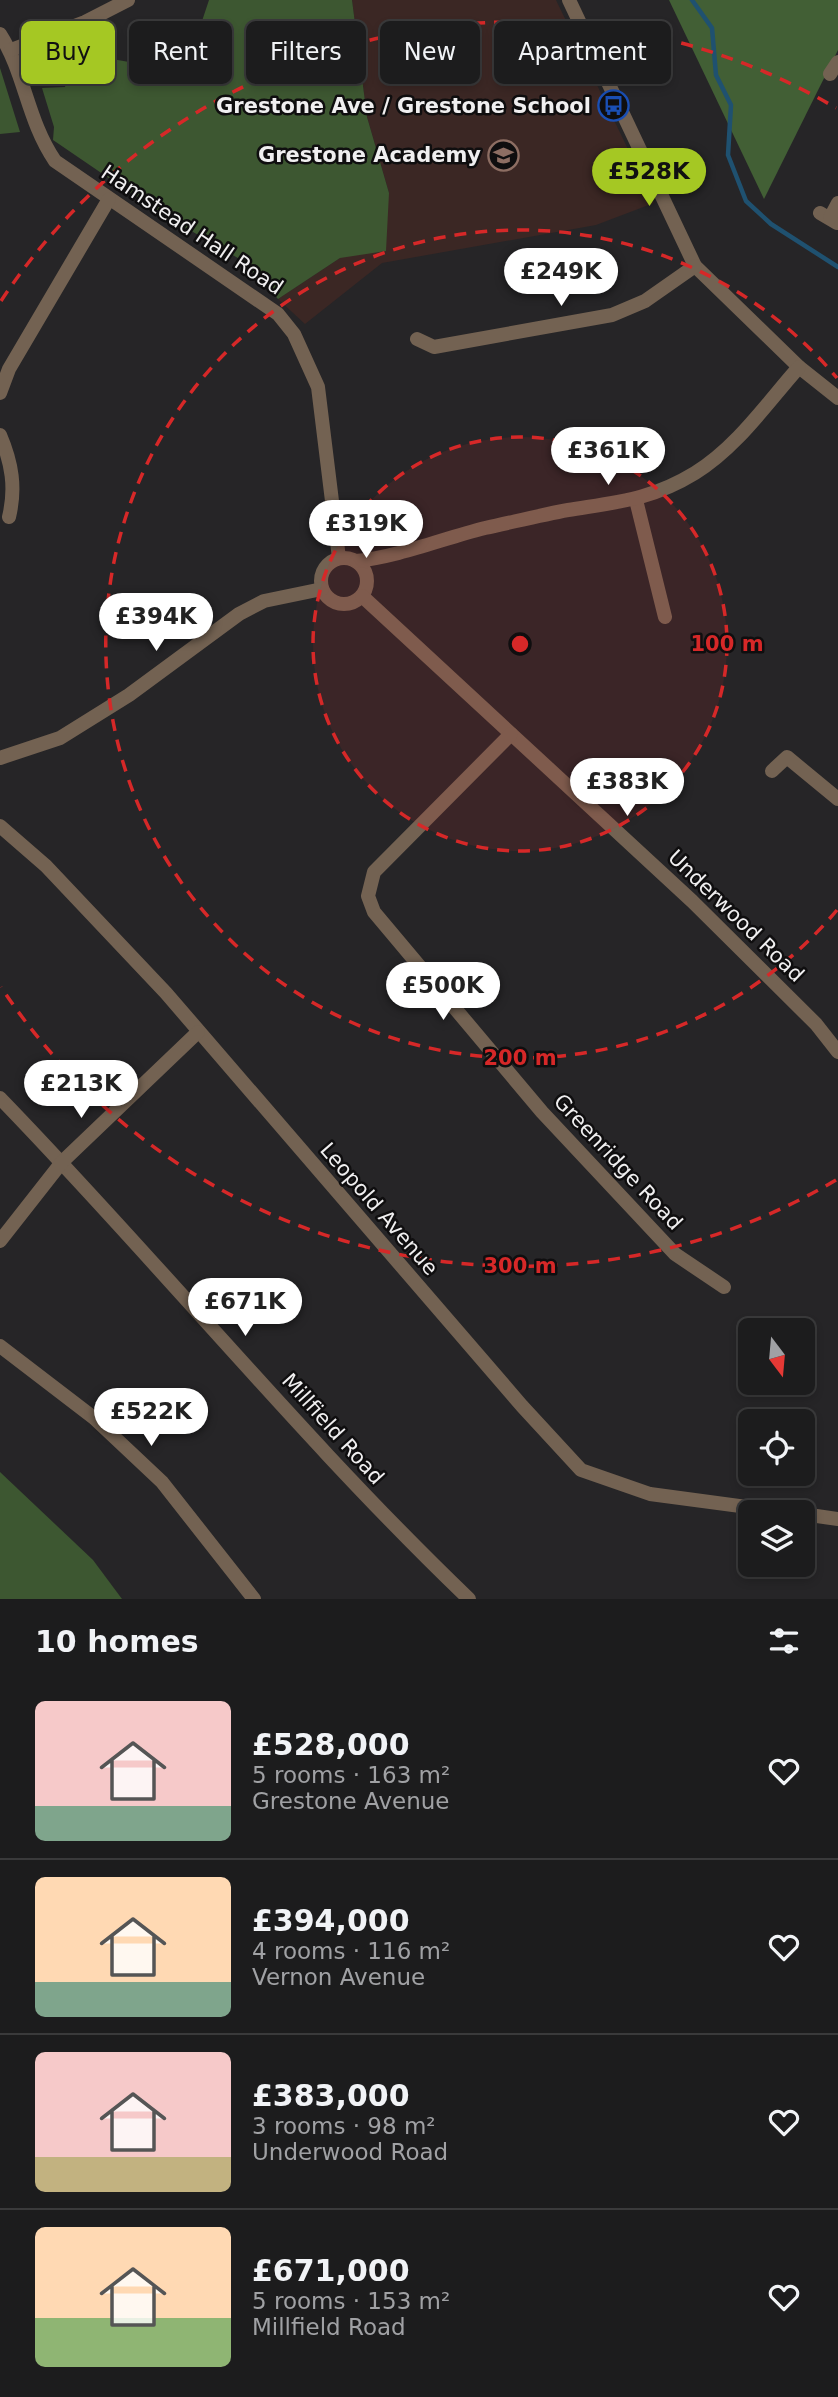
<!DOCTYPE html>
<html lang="en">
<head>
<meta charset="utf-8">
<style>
  body { margin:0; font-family:"DejaVu Sans",sans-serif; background:#29292a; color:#f1f3f6; height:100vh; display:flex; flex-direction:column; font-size:26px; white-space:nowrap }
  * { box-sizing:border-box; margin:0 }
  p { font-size:23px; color:#a0a1a4 }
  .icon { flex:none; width:38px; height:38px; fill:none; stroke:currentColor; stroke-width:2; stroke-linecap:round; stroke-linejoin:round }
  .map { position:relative; height:1599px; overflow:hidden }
  .drawer { display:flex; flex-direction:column; background:#1c1c1d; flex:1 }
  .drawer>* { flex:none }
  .guide { position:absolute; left:21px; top:21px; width:796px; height:63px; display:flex; gap:14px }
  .needle { width:46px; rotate:164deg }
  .buttons { position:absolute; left:738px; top:1318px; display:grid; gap:14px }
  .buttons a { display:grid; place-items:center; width:77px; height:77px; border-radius:10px; background:#1c1c1d; box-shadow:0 4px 10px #0003,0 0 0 2px #3a3a3b; font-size:35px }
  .price { position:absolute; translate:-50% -60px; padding:0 16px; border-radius:24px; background:#fff; color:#222; font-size:23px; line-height:46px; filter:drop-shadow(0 2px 4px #0008) }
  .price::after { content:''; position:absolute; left:50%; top:42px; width:21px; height:16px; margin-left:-10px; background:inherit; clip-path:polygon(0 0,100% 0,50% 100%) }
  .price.active { background:#a5c823; color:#111 }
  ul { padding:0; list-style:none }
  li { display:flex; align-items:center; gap:21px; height:175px; padding:0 35px }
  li+li { border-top:2px solid #3a3a3b }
  li span { display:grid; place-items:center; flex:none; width:196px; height:140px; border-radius:10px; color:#555 }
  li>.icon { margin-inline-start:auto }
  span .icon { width:84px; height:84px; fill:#fffc; stroke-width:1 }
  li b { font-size:30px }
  h2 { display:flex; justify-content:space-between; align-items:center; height:84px; padding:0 35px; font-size:30px }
  .pill { padding:0 24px; border-radius:10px; background:#1c1c1d; box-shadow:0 4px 10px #0003,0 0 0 2px #3a3a3b; font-size:24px; line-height:63px }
  .pill.active { background:#a5c823; color:#111 }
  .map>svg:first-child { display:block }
</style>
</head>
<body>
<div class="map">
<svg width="838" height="1599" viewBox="0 0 838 1599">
  <rect width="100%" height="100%" fill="#262527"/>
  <polygon fill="#3b2724" points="352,0 556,0 654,203 596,225 382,263 305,324 278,299 340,258 389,193 367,117"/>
  <g fill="#3d5731">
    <polygon points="209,0 352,0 367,117 389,193 386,251 340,258 278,299 243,261 157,211 53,140 54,127 42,88 65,87 73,52 185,72"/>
    <polygon points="0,68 20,132 0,134"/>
    <polygon points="0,1472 93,1560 122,1599 0,1599"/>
  </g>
  <polygon fill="#425f35" points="669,0 838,0 838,50 764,199"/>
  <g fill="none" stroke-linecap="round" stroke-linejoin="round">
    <polyline stroke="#1f5170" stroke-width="4.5" points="692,0 712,28 716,75 731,105 728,155 746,201 771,224 838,267"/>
    <g stroke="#736252" stroke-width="14">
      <polyline points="569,0 695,266 799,367 838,398"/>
      <path d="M0,34C25,73 27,120 55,161L278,314L294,334L318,387L339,558"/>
      <polyline points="11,50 85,22 128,0"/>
      <polyline points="830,74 838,62"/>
      <polyline points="820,213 837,223"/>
      <polyline points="830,218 838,203"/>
      <polyline points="417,339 434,347 612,315 645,301 695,266"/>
      <polyline points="0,393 9,369 109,199"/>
      <path d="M0,435C12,463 16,488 9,517"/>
      <polyline points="636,500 665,617"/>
      <circle cx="344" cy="581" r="23"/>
      <path d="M356,561C401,556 441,539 485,528C513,522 541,515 568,510C617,502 651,500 695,473C737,447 767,403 799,367"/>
      <polyline points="362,596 692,901 816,1024 838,1052"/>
      <polyline points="511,734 374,872 368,896 374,912 542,1112 675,1254 724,1287"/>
      <polyline points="0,758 60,738 129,695 239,614 264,601 322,589"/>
      <polyline points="772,771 787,757 838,799"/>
      <polyline points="0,826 46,866 166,993 522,1406 581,1470 650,1494 785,1512"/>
      <path d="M0,1098C159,1262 304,1441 469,1599"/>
      <polyline points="0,1241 62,1162 198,1032"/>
      <polyline points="0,1346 94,1418 162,1482 254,1599"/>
      <polyline points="803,1514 838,1519"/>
    </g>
  </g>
  <circle cx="520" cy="644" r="207" fill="#d62828" fill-opacity=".12"/>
  <g fill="none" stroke="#d62828" stroke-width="3.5" stroke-dasharray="12 9">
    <circle cx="520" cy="644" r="207"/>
    <path d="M837 910A414 414 0 1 1 837 378"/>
    <path d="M836 1180A622 622 0 0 1 1 987M1 301A622 622 0 0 1 836 108"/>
  </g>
  <defs>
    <symbol id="bus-ring" viewBox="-11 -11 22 22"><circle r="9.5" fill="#0f0e0f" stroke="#1a4fb4" stroke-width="1.5"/><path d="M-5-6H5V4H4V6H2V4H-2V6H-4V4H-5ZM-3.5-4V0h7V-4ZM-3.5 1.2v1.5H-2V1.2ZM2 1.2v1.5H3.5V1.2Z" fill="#1a4fb4"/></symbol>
    <symbol id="school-ring" viewBox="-11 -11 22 22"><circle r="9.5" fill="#0f0e0f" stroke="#8d6e63" stroke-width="1.5"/><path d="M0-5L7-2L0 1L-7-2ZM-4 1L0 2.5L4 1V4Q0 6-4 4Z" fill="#8d6e63"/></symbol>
  </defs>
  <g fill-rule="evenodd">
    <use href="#bus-ring" x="596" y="88" width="35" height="35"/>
    <use href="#school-ring" x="486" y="138" width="35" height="35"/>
  </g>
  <g text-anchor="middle" stroke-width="5" stroke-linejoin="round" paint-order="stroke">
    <g font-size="21" font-weight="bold" fill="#f0eff0" stroke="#0f0e0f" text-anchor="end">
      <text x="591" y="113">Grestone Ave / Grestone School</text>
      <text x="481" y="162">Grestone Academy</text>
    </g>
    <g font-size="21" fill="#f0eff0" stroke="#0f0e0f">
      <text transform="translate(192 230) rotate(34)" y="7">Hamstead Hall Road</text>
      <text transform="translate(736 916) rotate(44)" y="7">Underwood Road</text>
      <text transform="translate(618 1162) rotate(47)" y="7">Greenridge Road</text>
      <text transform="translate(379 1209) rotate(49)" y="7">Leopold Avenue</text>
      <text transform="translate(333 1429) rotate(48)" y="7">Millfield Road</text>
    </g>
  </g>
  <circle cx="520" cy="644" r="10" fill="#d62828" stroke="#0f0e0f" stroke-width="3.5"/>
  <g font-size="21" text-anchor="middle" font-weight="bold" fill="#d62828" stroke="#0f0e0f" stroke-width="5" stroke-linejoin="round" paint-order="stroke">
    <text x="727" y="651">100 m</text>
    <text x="520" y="1065">200 m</text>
    <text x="520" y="1273">300 m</text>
  </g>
</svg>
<div class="buttons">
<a><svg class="needle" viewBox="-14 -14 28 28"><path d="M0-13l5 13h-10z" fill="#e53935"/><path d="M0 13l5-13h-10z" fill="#a0a1a4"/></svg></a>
<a><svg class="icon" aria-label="locate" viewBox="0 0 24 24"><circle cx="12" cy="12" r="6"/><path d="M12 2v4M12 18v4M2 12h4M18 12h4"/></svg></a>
<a><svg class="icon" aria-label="layers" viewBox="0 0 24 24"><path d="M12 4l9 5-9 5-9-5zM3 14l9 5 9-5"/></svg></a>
</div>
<b class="price active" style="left:649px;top:208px">£528K</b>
<b class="price" style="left:561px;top:308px">£249K</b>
<b class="price" style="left:608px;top:487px">£361K</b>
<b class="price" style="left:366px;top:560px">£319K</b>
<b class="price" style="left:156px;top:653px">£394K</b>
<b class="price" style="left:627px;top:818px">£383K</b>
<b class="price" style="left:443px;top:1022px">£500K</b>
<b class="price" style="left:81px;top:1120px">£213K</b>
<b class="price" style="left:245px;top:1338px">£671K</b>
<b class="price" style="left:151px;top:1448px">£522K</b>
<div class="guide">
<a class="pill active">Buy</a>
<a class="pill">Rent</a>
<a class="pill">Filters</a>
<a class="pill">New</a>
<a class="pill">Apartment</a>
</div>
</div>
<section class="drawer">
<h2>10 homes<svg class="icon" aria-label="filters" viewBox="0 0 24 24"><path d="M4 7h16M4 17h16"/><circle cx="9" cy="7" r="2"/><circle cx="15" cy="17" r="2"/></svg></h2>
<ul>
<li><span style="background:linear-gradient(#f6c9c9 75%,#7fa58c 0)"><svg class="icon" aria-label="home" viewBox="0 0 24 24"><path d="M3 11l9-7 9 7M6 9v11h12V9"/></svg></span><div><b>£528,000</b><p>5 rooms · 163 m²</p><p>Grestone Avenue</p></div><svg class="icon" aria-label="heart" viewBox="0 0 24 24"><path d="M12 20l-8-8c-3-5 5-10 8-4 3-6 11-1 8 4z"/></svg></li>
<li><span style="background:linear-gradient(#ffd9b3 75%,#7fa58c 0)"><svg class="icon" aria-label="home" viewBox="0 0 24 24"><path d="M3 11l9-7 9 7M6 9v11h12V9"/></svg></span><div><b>£394,000</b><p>4 rooms · 116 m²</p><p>Vernon Avenue</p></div><svg class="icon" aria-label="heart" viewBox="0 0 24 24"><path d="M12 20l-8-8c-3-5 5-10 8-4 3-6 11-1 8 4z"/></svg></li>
<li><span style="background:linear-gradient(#f6c9c9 75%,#c2b280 0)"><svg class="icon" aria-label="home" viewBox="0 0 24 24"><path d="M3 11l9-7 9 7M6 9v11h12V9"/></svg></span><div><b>£383,000</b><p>3 rooms · 98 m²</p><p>Underwood Road</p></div><svg class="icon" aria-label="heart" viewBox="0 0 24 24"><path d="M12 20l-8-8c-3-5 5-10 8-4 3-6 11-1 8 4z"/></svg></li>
<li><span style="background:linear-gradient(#ffd9b3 65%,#8fb573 0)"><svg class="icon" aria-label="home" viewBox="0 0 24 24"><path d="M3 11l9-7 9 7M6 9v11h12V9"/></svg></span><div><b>£671,000</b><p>5 rooms · 153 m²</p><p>Millfield Road</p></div><svg class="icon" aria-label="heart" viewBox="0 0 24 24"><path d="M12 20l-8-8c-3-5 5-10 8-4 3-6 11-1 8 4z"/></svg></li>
</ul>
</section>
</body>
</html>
